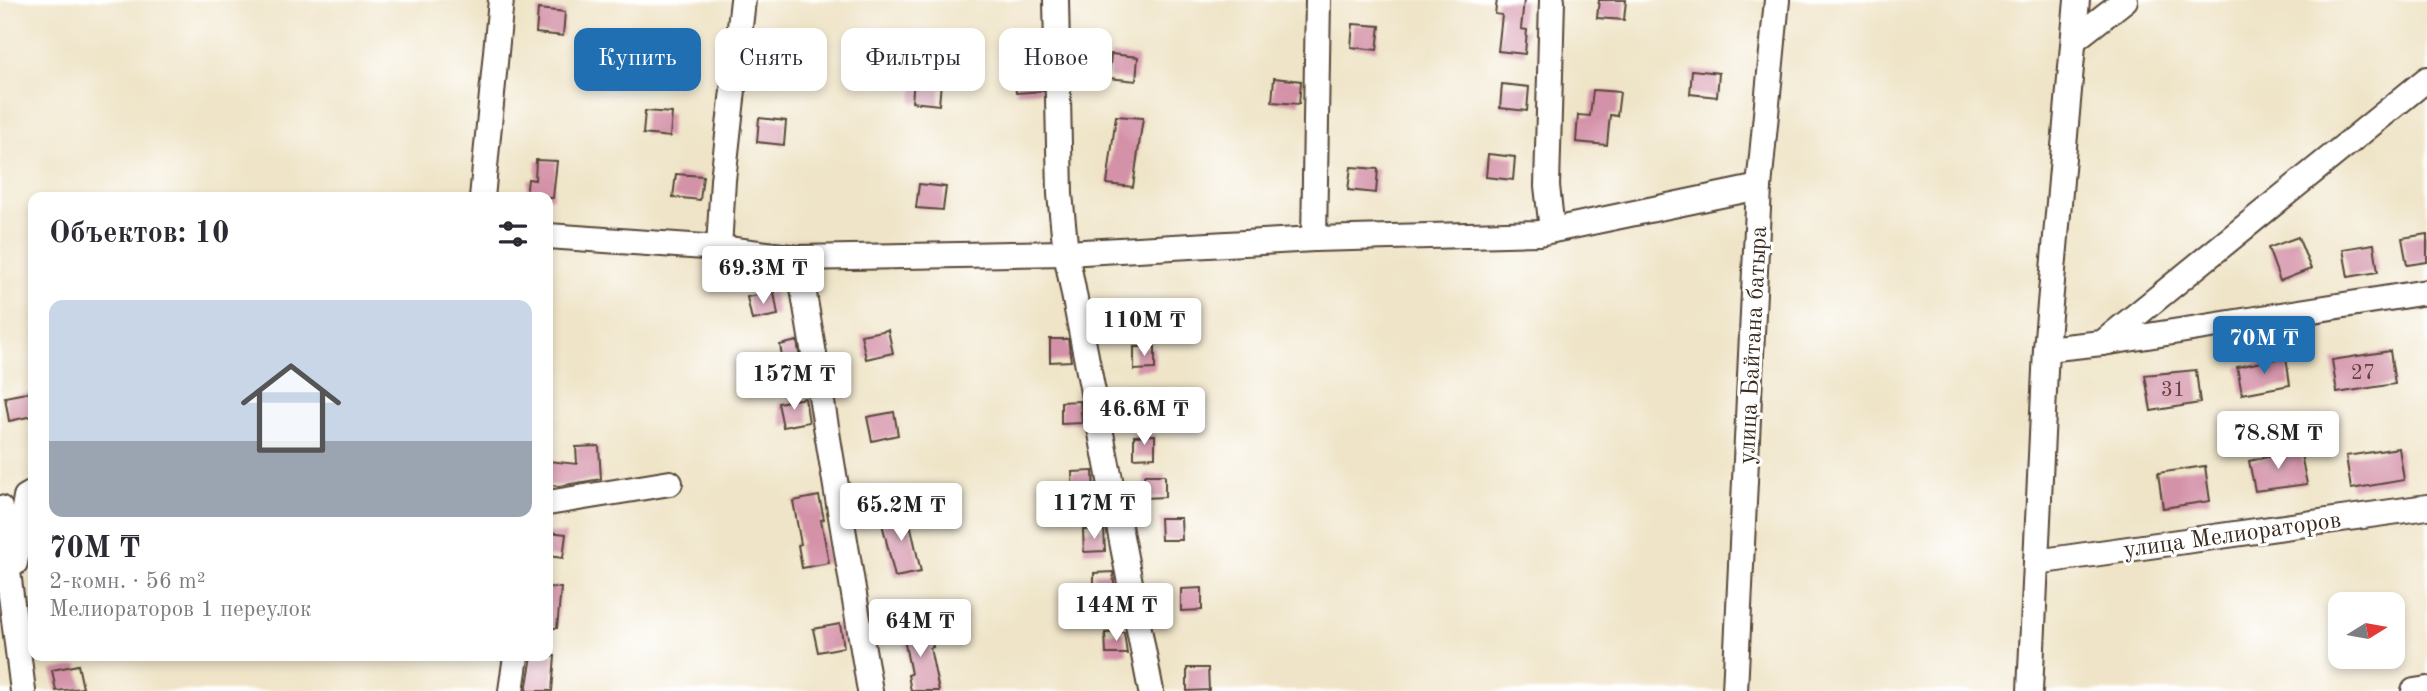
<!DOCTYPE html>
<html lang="ru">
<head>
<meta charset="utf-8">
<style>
  body { margin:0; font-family:"Old Standard TT",serif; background:#f7f7f7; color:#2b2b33; height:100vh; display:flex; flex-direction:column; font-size:26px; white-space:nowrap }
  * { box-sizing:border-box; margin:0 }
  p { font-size:23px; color:#7c7c81 }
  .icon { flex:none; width:38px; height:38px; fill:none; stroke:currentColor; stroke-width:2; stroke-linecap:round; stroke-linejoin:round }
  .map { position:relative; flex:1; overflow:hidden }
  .side { position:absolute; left:28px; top:192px; width:525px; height:469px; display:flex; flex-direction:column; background:#fff; border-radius:14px; box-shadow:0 4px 10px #0003 }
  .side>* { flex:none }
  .banner { position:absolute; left:574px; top:28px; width:665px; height:63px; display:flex; gap:14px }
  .needle { width:46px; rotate:79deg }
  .buttons { position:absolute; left:2328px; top:592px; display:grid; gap:14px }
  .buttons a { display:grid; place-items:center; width:77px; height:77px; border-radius:14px; background:#fff; box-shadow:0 4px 10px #0003; font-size:35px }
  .price { position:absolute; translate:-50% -60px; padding:0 16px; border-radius:7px; background:#fff; color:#222; font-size:23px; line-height:46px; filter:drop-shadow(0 2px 4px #0008) }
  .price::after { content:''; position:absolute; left:50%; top:42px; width:21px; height:16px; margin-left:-10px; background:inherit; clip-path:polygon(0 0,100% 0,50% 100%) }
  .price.selected { background:#1f6fb2; color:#fff }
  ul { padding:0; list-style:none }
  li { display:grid; align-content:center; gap:14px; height:371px; padding:0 21px }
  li+li { border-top:2px solid #e1e1e2 }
  li span { display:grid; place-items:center; height:217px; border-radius:14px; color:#555 }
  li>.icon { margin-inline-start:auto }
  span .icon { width:126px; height:126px; fill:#fffc; stroke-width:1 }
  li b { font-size:30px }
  h2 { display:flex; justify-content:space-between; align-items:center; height:84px; padding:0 21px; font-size:30px }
  .tag { padding:0 24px; border-radius:14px; background:#fff; box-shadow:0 4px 10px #0003; font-size:24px; line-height:63px }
  .tag.selected { background:#1f6fb2; color:#fff }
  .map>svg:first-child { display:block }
</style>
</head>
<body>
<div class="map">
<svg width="2427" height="691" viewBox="0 0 2427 691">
  <rect width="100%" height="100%" fill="#fff"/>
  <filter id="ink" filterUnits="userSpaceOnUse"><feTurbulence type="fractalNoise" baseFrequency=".0143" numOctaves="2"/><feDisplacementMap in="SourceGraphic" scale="14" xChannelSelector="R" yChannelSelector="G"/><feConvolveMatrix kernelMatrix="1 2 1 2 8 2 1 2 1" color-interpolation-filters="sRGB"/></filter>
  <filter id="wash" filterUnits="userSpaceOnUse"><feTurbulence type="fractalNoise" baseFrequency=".00686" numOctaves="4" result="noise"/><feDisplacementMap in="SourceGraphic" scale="28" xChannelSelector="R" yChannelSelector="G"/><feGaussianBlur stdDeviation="1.57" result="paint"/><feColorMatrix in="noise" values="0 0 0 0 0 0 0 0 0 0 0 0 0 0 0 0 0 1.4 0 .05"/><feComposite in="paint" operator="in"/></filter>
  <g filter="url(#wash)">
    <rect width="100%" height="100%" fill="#efe4c7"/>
    <g id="blocks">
      <g fill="#d492a8">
        <polygon points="1497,0 1524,0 1521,29 1527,30 1525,54 1498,51 1502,15 1495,14"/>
        <polygon points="1599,0 1626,0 1624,20 1597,18"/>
        <polygon points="538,9 565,12 563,36 536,33"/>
        <polygon points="1353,24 1380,26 1377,50 1351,47"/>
        <polygon points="1111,54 1138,57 1136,81 1109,78"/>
        <polygon points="1692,70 1719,73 1717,97 1690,94"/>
        <polygon points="1043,78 1043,91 1016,93 1015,80"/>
        <polygon points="1274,78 1301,81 1299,104 1272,102"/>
        <polygon points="914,79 941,82 939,105 912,102"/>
        <polygon points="1502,84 1529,87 1527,111 1500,108"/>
        <polygon points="1593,90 1620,92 1617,116 1610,115 1607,145 1576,142 1578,115 1590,116"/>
        <polygon points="645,111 672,113 670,137 643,134"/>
        <polygon points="1116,116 1143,118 1133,187 1107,184"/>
        <polygon points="759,118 786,121 784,145 757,142"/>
        <polygon points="1488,154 1515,157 1513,180 1486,177"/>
        <polygon points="536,160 557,161 553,198 526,198 528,179 535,180"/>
        <polygon points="1351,167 1378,169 1376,193 1348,190"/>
        <polygon points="676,174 703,176 700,200 673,197"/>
        <polygon points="919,184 946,187 943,210 916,208"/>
        <polygon points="2427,234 2427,262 2407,265 2402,238"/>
        <polygon points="2298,237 2311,269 2280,281 2268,248"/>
        <polygon points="2374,244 2378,272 2348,277 2343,249"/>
        <polygon points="774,292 778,315 752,320 747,297"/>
        <polygon points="1142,310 1143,332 1121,333 1121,311"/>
        <polygon points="888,330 893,353 866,359 861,335"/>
        <polygon points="1050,339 1068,339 1071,361 1050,362"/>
        <polygon points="797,341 801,364 784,368 780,345"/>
        <polygon points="1134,347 1155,347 1155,369 1134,370"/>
        <polygon points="2390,351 2395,384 2337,393 2332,360"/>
        <polygon points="2286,357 2290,385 2242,394 2237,367"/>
        <polygon points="2196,370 2200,403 2151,411 2145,375"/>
        <polygon points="31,392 33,416 9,421 5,397"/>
        <polygon points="805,398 809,422 783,427 778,403"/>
        <polygon points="1080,401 1082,423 1061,424 1061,402"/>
        <polygon points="894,412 898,435 872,441 867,417"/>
        <polygon points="1155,435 1155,457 1134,458 1134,436"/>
        <polygon points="599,446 601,479 559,486 548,485 548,461 577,464 576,447"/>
        <polygon points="2399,448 2404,480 2351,489 2346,456"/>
        <polygon points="2300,450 2307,484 2255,491 2249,461"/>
        <polygon points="2205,466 2210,501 2163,508 2158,473"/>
        <polygon points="1093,471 1094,494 1073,494 1072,472"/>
        <polygon points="1144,475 1165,475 1165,497 1144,498"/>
        <polygon points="819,496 824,519 821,520 829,563 802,568 798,545 801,544 793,501"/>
        <polygon points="907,510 921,572 895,577 880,515"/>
        <polygon points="1160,518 1181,518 1182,540 1161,540"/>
        <polygon points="1104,529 1105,551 1084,552 1083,530"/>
        <polygon points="548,532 566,534 563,558 548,556"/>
        <polygon points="1113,572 1115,594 1094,595 1094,573"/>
        <polygon points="548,587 561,588 557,628 548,628"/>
        <polygon points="1202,588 1202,610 1181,611 1181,589"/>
        <polygon points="840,624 844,647 818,652 813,629"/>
        <polygon points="929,624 933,647 930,648 939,691 911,691 908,675 911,674 902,629"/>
        <polygon points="1124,632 1127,654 1106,654 1105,633"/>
        <polygon points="532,656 555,656 552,691 526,691"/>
        <polygon points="78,665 83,688 56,691 52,670"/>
        <polygon points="1187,668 1208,668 1209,690 1187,691"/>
      </g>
    </g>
  </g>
  <g filter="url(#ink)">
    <use href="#blocks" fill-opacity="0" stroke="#564637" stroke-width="2"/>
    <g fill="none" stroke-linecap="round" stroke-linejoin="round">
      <defs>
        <g id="minor">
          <polyline points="1056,0 1060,194 1066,253 1151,691"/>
          <polyline points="1552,0 1547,186 1552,230"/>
          <polyline points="2075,39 2125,0"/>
          <polyline points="482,198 501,0"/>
          <polyline points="548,236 719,248 798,258 1066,253 1314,239 1539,233 1759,187"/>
          <polyline points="1314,239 1318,0"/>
          <polyline points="719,248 723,180 743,0"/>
          <polyline points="798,258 870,691"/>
          <polyline points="2103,343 2427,292"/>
          <polyline points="2046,349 2102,343 2427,79"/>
          <polyline points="548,503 670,483"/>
          <polyline points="0,508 23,691"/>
          <polyline points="2036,562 2427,507"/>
          <polyline points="15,563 26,497 33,493"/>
          <polyline points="511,691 516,656"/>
          <polyline points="1735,691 1759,187 1777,0"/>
          <polyline points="2030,691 2046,349 2077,0"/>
          <polyline points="2414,691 2427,689"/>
        </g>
      </defs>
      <use href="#minor" stroke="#564637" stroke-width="28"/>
      <use href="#minor" stroke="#fff" stroke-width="24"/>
    </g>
  </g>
  <g text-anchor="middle" stroke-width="6" stroke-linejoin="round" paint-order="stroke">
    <g font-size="21" fill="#614440">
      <text x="2363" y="379">27</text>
      <text x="2173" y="396">31</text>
    </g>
    <g font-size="24" fill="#3b2a1e" stroke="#fff">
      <text transform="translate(1752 345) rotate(-87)" y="8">улица Байтана батыра</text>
      <text transform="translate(2232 534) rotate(-8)" y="8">улица Мелиораторов</text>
    </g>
  </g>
</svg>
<div class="buttons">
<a><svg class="needle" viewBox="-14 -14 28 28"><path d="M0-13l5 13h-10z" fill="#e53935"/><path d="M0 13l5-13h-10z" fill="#7c7c81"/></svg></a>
</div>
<b class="price" style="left:763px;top:306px">69.3M ₸</b>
<b class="price" style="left:1144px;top:358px">110M ₸</b>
<b class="price selected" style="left:2264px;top:376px">70M ₸</b>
<b class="price" style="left:794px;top:412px">157M ₸</b>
<b class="price" style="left:1144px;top:447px">46.6M ₸</b>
<b class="price" style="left:2278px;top:471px">78.8M ₸</b>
<b class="price" style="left:1094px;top:541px">117M ₸</b>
<b class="price" style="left:901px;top:543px">65.2M ₸</b>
<b class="price" style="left:1116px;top:643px">144M ₸</b>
<b class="price" style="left:920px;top:659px">64M ₸</b>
<div class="banner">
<a class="tag selected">Купить</a>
<a class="tag">Снять</a>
<a class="tag">Фильтры</a>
<a class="tag">Новое</a>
</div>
<section class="side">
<h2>Объектов: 10<svg class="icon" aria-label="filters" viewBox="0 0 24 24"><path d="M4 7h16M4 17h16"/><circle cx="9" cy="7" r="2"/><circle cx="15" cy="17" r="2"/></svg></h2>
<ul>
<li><span style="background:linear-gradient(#c9d6e8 65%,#9aa5b1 0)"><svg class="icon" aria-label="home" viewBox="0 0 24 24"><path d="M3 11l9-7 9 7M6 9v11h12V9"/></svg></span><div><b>70M ₸</b><p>2-комн. · 56 m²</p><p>Мелиораторов 1 переулок</p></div></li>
</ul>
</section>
</div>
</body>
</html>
